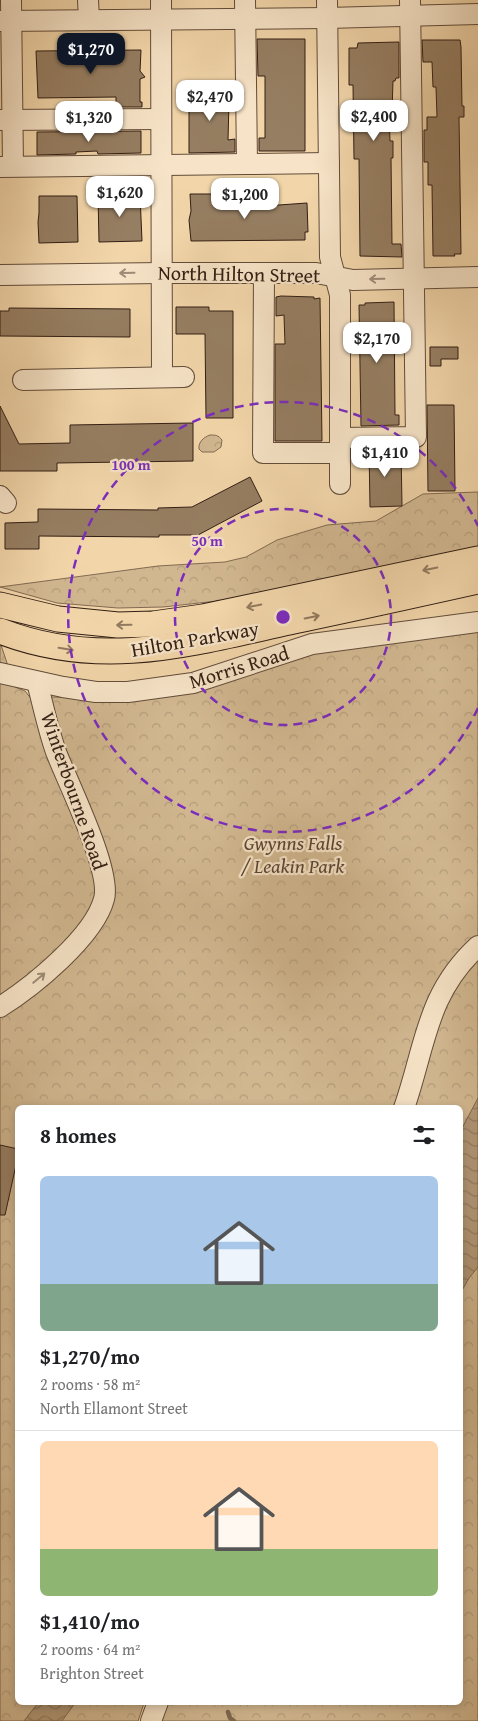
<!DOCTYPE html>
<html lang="en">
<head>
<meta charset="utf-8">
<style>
  body { margin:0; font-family:"Gentium Book Plus",serif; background:#f6f6f6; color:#202124; height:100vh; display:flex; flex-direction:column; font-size:19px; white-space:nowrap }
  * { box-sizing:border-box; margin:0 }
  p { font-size:16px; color:#757577 }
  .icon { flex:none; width:28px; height:28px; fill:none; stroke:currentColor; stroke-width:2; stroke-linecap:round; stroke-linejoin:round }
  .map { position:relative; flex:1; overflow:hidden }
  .side { position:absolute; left:15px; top:1105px; width:448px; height:600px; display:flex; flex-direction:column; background:#fff; border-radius:8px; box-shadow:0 2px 8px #0003 }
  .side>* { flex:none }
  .price { position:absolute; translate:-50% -42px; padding:0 11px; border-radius:10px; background:#fff; color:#222; font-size:16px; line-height:32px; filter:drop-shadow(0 1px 2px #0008) }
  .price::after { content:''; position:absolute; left:50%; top:30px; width:15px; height:11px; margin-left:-8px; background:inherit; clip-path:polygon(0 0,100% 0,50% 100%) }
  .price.current { background:#111827; color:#fff }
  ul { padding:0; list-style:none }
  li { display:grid; align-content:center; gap:10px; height:265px; padding:0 25px }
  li+li { border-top:1px solid #e0e0e0 }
  li span { display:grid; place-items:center; height:155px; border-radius:8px; color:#555 }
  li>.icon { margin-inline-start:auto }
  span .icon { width:90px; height:90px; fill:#fffc; stroke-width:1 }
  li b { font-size:21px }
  h2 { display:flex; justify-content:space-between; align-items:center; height:60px; padding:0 25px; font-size:21px }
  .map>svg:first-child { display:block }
</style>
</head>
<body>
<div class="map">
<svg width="478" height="1721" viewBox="0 0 478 1721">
  <defs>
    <pattern id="park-crowns" width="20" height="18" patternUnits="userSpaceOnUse" patternTransform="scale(1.25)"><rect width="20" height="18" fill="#d1b790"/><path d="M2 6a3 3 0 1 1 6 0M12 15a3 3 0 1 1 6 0" fill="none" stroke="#b49d7b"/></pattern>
    <pattern id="water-waves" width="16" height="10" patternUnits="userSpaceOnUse" patternTransform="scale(1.25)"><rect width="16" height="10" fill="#b19777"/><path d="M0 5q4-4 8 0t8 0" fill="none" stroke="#917b60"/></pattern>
  </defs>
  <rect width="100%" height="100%" fill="#f2d6aa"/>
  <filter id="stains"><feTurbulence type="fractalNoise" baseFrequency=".004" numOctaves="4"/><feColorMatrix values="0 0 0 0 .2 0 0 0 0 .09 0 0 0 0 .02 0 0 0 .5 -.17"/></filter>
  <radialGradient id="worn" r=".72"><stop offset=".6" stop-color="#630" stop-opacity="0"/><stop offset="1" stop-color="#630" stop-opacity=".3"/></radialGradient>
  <g fill="url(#park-crowns)" stroke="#826a52">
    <path d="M210,435C216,435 218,435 222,440L221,447L214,452H202L199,449C198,442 204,437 210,435Z"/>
    <polygon points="478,492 478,550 253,597 163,607 118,608 57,603 0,587 158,566 225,562 246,557 277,540 327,525 376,521 423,494"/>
    <polygon points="478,630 478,938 396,1107 18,1108 18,1702 144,1703 138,1721 0,1721 0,1012 109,905 49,707 52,697 127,699 319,652"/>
    <polygon points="0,642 15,687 25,691 32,700 65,799 95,866 100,892 94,910 32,980 0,1002"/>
    <polygon points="478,954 478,1721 159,1721 166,1703 460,1702 460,1108 409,1107 437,1012"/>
  </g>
  <g fill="url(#water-waves)" stroke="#7e674f">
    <polygon points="478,1098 478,1267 469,1278 460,1294 460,1132"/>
    <polygon points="38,1703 38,1702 75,1703 62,1721 24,1721"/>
  </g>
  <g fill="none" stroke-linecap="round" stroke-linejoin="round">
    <polyline stroke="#7e674f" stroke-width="4.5" points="228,1712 230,1718 234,1721"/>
  </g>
  <g fill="#967e62" stroke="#321e14">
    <polygon points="257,39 305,39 305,151 259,151 259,138 265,138 265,76 258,76"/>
    <polygon points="422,40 460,40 461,47 462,106 464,106 464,117 459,117 461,254 454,254 455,256 433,256 432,185 428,185 428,162 424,162 424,130 427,130 427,117 437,117 436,87 433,87 432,62 423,62"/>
    <polygon points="399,42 399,78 396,78 395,81 393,81 392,112 389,112 390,141 393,141 393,158 391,158 392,244 401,244 402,257 360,256 359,159 354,159 353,85 349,85 349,48 357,48 358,43"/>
    <polygon points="141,50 140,71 145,77 140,79 140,102 142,102 142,107 116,107 116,97 38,98 36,51"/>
    <polygon points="228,90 229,101 228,140 235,139 235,152 189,153 189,94 193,94 192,91"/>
    <polygon points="141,131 141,153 98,154 97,151 76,152 76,154 37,155 37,132"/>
    <polygon points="190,194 240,194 240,204 279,205 307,203 308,232 305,232 305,240 191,241 189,220 191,211"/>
    <polygon points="98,195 140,195 142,241 99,242"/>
    <polygon points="39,196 77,196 78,242 39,243 38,222 39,213"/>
    <polygon points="281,296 314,297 314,299 320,298 322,441 275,441 275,344 285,344 284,315 276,316 276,297"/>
    <polygon points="394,302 395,415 399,415 399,425 361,426 359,305 365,305 365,303"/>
    <polygon points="176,307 209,307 209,311 233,311 233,418 206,418 205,334 176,334"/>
    <polygon points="9,308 130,309 130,337 0,336 0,311 9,311"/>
    <polygon points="430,347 458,347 458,359 441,359 441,366 430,366"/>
    <polygon points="427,405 454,405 455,491 428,491"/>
    <polygon points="0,406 19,444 70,443 70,425 193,423 193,461 57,463 57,471 0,471"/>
    <polygon points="369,449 401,449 402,506 370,507"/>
    <polygon points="250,477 262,501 198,535 159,535 159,537 39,536 39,549 5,549 5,523 38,522 38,509 158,510 158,508 192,507"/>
    <polygon points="0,1145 18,1149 18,1156 5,1215 0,1215"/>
  </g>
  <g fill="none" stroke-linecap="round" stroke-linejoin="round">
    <defs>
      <g id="minor">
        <polyline points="11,0 13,166"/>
        <polyline points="88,0 89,20"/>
        <polyline points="161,0 162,377"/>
        <polyline points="245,0 247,164 329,163"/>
        <polyline points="327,0 330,257 340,295 340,484"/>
        <polyline points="0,21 327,18 478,14"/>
        <polyline points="0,120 161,119"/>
        <polyline points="0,167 247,164"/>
        <polyline points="264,273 263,453 340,453"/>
        <polyline points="0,275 162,273 316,273 353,280 478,277"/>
        <polyline points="23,380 184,377"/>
        <polyline points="340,438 416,437 410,0"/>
        <polyline points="0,496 6,503"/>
        <polyline points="0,673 63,687 96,692 128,692 193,683 312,644 478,622"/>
        <path d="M0,1007C32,987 94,937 104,899C112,871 68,783 56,752C48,729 43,705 37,682"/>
        <path d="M404,1108C426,1045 426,994 478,946"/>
        <polyline points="151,1721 158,1702"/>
      </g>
      <g id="major">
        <polyline points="0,605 58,619 118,625 153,624 203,617 478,559"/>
        <path d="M0,631C101,670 189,644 289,622C352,609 415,595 478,581"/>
      </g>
    </defs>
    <use href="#minor" stroke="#624c3a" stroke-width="22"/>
    <use href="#major" stroke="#321e14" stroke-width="27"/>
    <use href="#minor" stroke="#f7e4c8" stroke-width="20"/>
    <use href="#major" stroke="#f2d6aa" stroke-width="25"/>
  </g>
  <defs><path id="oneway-shaft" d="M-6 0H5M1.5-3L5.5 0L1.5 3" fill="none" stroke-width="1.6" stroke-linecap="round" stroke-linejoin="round" transform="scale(1.25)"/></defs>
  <g stroke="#9e8b77">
    <use href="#oneway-shaft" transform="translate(127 273) rotate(179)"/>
    <use href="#oneway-shaft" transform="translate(377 279) rotate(179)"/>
    <use href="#oneway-shaft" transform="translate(39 978) rotate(-40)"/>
  </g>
  <g stroke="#927a5f">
    <use href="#oneway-shaft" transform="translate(430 569) rotate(168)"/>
    <use href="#oneway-shaft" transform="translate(254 606) rotate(168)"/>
    <use href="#oneway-shaft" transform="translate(312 617) rotate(-12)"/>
    <use href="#oneway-shaft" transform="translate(124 625) rotate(179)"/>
    <use href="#oneway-shaft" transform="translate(66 649) rotate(9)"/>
  </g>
  <g fill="none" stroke="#7b2cbf" stroke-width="2.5" stroke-dasharray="9 6">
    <circle cx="283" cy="617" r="108"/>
    <path d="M478 708A215 215 0 1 1 478 526"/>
  </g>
  <g text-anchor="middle" stroke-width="4.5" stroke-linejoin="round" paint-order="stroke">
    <g font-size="20" fill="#321e14" stroke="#f7e4c8">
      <text transform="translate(239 274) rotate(1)" y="7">North Hilton Street</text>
      <text transform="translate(195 639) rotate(-10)" y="7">Hilton Parkway</text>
      <text transform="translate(239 667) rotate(-17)" y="7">Morris Road</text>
      <text transform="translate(74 791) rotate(71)" y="7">Winterbourne Road</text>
    </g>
    <g font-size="20" font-style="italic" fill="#5a4433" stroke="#f7e4c8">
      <text x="293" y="850">Gwynns Falls<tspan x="293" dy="23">/ Leakin Park</tspan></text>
    </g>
  </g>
  <circle cx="283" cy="617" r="8" fill="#7b2cbf" stroke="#f7e4c8" stroke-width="2.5"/>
  <g font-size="15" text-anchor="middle" font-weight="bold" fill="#7b2cbf" stroke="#f7e4c8" stroke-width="4.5" stroke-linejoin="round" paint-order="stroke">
    <text x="131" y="470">100 m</text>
    <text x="207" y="546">50 m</text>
  </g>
  <rect width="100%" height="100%" filter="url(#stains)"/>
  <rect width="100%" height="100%" fill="url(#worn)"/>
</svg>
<b class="price current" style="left:91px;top:75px">$1,270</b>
<b class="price" style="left:210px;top:122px">$2,470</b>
<b class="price" style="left:374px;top:142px">$2,400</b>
<b class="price" style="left:89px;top:143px">$1,320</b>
<b class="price" style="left:120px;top:218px">$1,620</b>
<b class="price" style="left:245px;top:220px">$1,200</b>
<b class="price" style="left:377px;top:364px">$2,170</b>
<b class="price" style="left:385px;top:478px">$1,410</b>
<section class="side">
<h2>8 homes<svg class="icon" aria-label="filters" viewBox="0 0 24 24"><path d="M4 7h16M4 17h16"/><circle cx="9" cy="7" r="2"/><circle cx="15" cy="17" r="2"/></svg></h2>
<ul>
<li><span style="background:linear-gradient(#a9c7e8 70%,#7fa58c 0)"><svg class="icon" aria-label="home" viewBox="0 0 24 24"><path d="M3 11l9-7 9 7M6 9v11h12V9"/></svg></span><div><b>$1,270/mo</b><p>2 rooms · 58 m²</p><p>North Ellamont Street</p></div></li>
<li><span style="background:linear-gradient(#ffd9b3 70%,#8fb573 0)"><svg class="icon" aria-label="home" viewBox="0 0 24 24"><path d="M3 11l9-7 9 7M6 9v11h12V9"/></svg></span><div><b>$1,410/mo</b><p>2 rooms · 64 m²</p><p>Brighton Street</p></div></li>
</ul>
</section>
</div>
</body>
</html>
